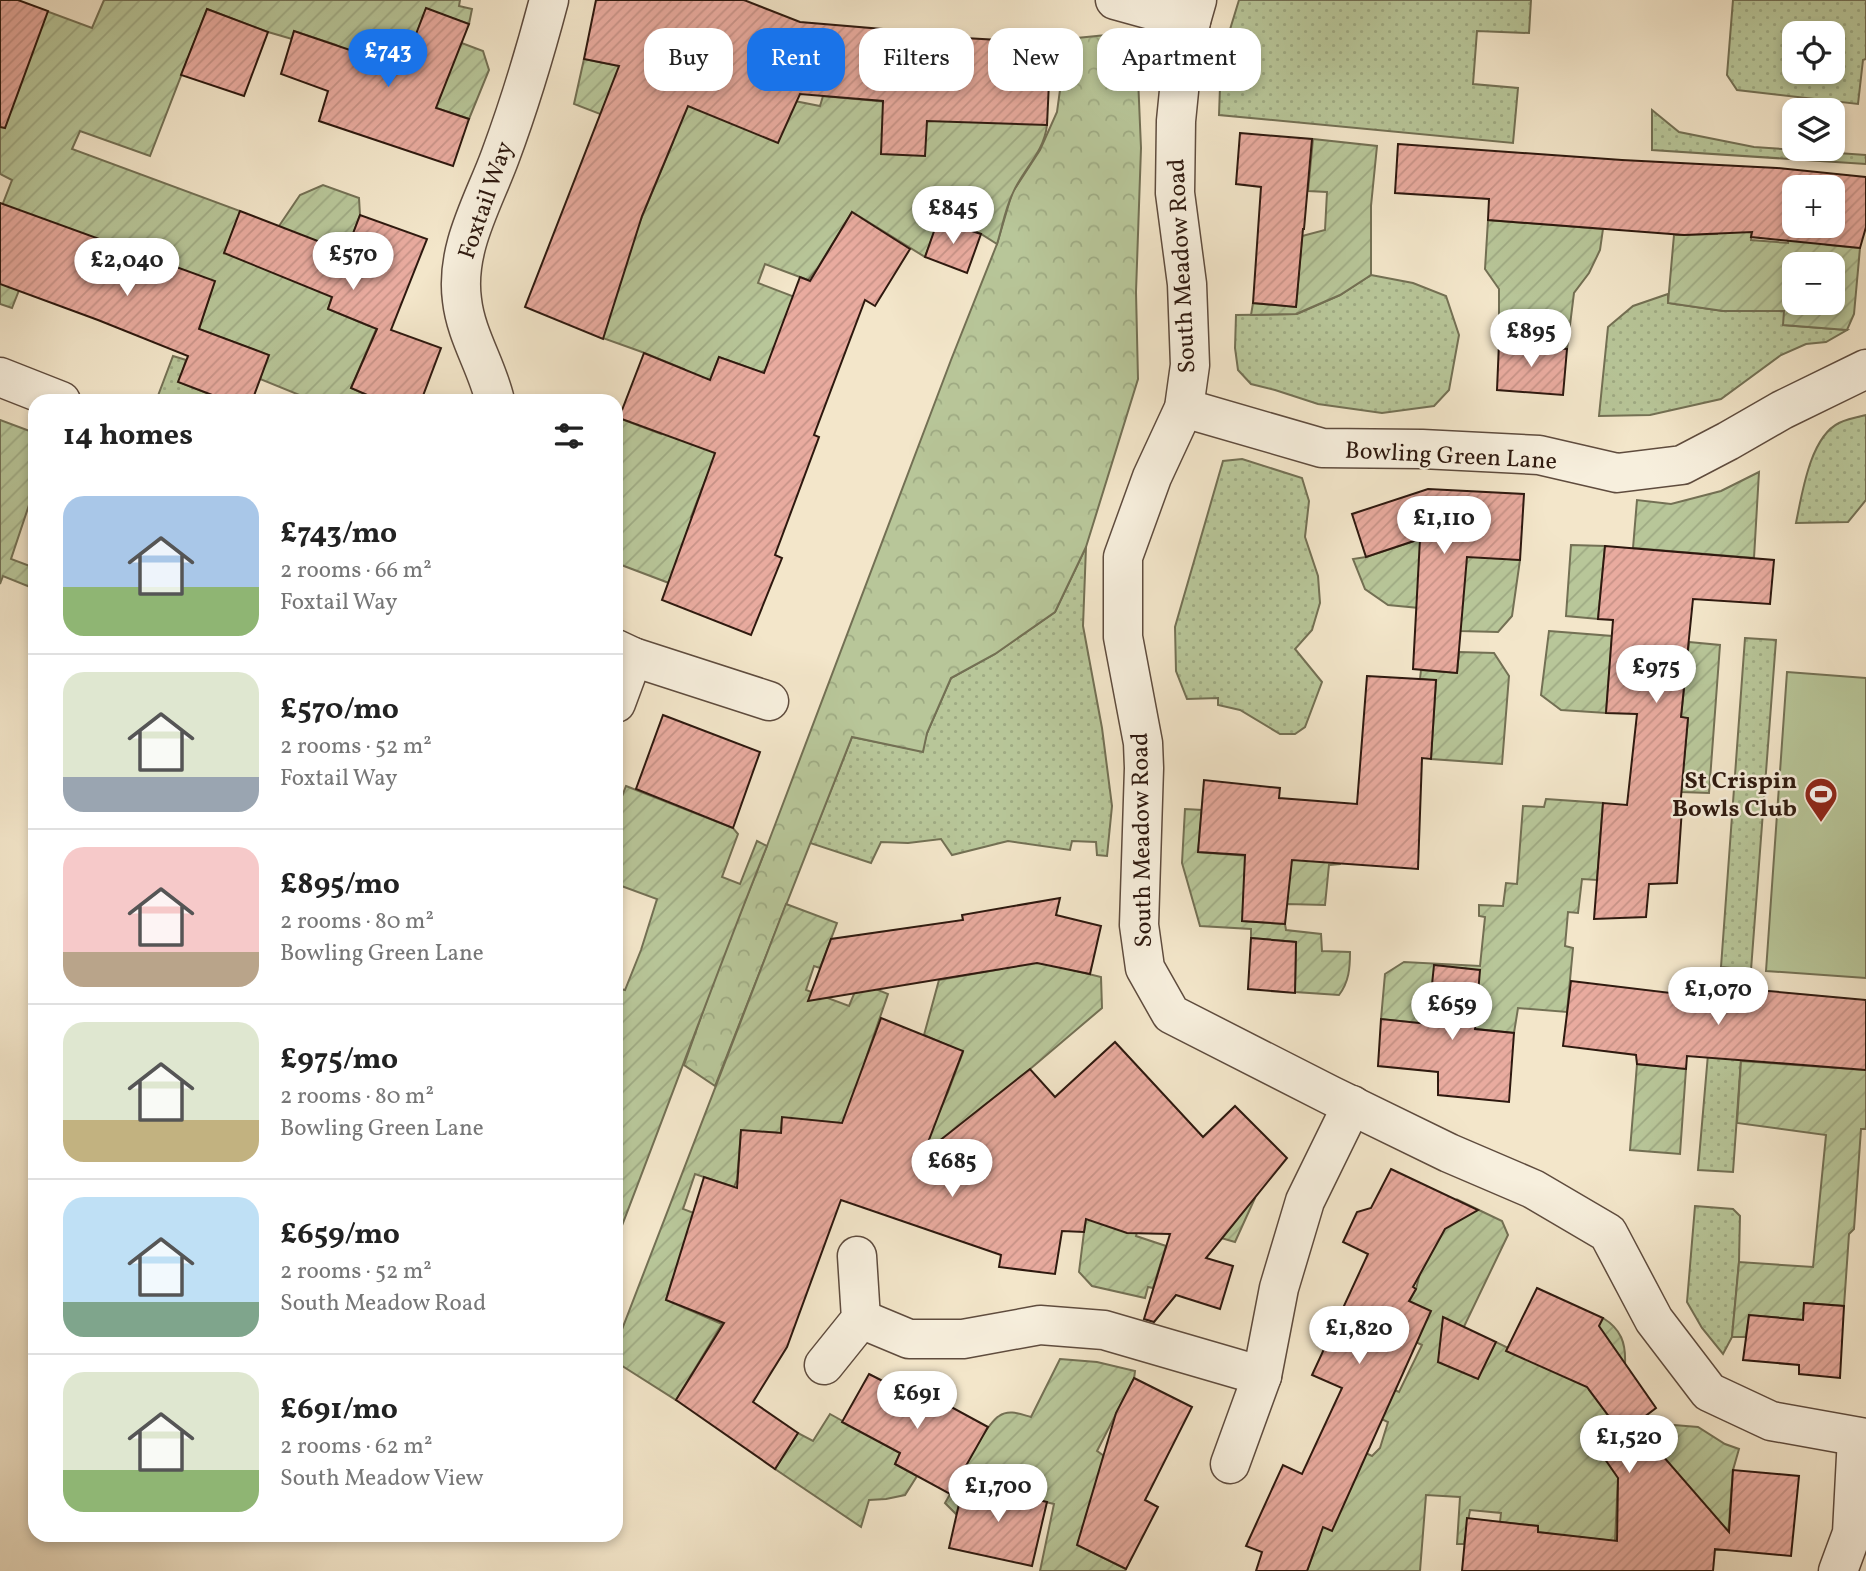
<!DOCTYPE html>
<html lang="en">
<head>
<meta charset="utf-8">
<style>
  body { margin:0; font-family:Vollkorn,serif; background:#f2f2f2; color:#222; height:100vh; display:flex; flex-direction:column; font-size:26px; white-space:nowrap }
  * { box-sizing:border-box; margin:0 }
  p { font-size:23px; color:#767676 }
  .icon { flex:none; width:38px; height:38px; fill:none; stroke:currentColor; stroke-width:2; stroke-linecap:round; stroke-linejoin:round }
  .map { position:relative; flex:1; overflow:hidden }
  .side { position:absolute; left:28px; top:394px; width:595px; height:1148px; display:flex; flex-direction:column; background:#fff; border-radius:21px; box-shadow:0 4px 10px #0003 }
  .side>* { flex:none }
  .hud { position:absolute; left:644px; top:28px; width:665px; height:63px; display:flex; gap:14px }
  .tools { position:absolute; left:1782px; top:21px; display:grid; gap:14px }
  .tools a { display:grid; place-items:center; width:63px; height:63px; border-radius:14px; background:#fff; box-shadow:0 4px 10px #0003; font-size:35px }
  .price { position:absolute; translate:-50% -60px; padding:0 16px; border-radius:24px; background:#fff; color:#222; font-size:23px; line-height:46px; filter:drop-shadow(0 2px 4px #0008) }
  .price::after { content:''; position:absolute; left:50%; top:42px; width:21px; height:16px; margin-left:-10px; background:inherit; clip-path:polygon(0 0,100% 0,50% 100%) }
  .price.on { background:#1a73e8; color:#fff }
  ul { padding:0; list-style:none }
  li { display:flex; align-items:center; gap:21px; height:175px; padding:0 35px }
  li+li { border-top:2px solid #e0e0e0 }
  li span { display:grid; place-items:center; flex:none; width:196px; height:140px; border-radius:21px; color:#555 }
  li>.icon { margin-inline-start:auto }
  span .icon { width:84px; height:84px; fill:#fffc; stroke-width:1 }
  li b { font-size:30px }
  h2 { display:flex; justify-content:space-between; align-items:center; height:84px; padding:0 35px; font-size:30px }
  .tag { padding:0 24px; border-radius:21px; background:#fff; box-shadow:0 4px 10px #0003; font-size:24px; line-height:63px }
  .tag.on { background:#1a73e8; color:#fff }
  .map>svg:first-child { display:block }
</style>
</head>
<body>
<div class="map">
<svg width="1866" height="1571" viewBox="0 0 1866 1571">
  <defs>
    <pattern id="grass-dots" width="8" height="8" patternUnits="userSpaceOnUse" patternTransform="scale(1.75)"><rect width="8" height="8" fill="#b8c699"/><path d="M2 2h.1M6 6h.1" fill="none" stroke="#9eaa83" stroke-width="1.8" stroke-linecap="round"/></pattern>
    <pattern id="forest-crowns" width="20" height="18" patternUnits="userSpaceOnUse" patternTransform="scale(1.75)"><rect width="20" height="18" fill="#b8c699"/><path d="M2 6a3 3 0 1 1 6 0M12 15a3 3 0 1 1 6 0" fill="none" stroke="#9eaa83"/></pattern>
    <pattern id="garden-furrows" width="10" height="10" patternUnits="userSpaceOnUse" patternTransform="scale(1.75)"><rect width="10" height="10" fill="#b8c699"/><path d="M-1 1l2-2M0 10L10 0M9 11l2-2" fill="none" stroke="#9eaa83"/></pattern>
    <pattern id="building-hatch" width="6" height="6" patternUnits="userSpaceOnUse" patternTransform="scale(1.75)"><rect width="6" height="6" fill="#e9ab9f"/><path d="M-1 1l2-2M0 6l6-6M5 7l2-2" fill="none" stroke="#c89388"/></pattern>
  </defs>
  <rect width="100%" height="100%" fill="#f3e6ca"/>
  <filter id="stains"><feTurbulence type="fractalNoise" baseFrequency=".00286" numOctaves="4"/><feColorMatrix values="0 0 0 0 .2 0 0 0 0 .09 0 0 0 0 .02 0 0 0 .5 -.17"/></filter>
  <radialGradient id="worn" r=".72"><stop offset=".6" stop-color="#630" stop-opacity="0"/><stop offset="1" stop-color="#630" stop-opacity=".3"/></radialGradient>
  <g fill="url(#grass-dots)" stroke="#737054" stroke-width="2" fill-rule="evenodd">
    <polygon points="1239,0 1531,0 1529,33 1477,31 1473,84 1518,88 1513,143 1219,115 1221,59"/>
    <path d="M1733,0H1866V59L1863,60L1858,104L1737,90L1727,75ZM1794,33H1832V72H1794Z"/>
    <polygon points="1652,110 1679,132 1754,147 1866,155 1866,164 1652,150"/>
    <polygon points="1371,275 1413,283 1446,296 1459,335 1449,390 1434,406 1382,413 1318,404 1275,390 1251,384 1238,370 1235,348 1236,315 1297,314 1340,295"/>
    <polygon points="1668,294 1668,303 1723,311 1784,311 1784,325 1847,330 1826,342 1806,344 1781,355 1721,399 1650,415 1599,416 1608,327 1633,306"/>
    <polygon points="173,356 186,360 179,382 209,394 207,401 156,401"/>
    <path d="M1866,415V500L1848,522L1796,523C1802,494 1810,437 1839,423C1847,419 1857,417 1866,415Z"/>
    <polygon points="1242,459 1302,478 1309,501 1305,537 1318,576 1320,603 1312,630 1295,649 1322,682 1305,727 1295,734 1280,734 1240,710 1218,705 1218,698 1187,699 1176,671 1175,627 1223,461"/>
    <polygon points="1086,547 1083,626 1102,728 1112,806 1107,856 1097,855 1096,842 1072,841 1070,850 1008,841 952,855 941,839 908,843 881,842 871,863 810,843 852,737 922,751 927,733 951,678 995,654 1055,612"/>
    <polygon points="1745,638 1776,640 1751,970 1721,967"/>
    <polygon points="1714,985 1746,989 1733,1172 1698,1170"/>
    <polygon points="1695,1206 1733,1209 1740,1216 1739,1262 1732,1337 1723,1354 1702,1328 1687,1302"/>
  </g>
  <polygon fill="url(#forest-crowns)" stroke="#737054" stroke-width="2" points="1126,33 1137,54 1141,148 1136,292 1138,379 1086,547 1055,612 995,654 951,678 927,733 923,752 852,737 715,1086 684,1065 719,966 767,846 951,360 997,244 1012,193 1040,150 1057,112 1067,39"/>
  <polygon fill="#b8c699" stroke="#737054" stroke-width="2" points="1787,672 1866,678 1866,978 1766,971"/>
  <g fill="url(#garden-furrows)" stroke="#737054" stroke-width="2" fill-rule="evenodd">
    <polygon points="104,0 460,0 459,6 472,9 469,24 426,9 419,27 483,51 489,70 469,119 407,98 336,45 294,31 292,39 268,32 207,9 150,156 80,131 72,149 240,211 225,253 279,226 300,195 323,185 359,198 360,215 344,258 336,287 328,309 369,326 378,325 351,388 381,401 306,401 307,398 260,379 268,355 199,329 213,286 31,260 12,308 0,304 0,211 12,180 0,174 0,115 16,97 20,86 41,9 92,28"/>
    <path d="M584,59L820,106L823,96L888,102L1047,125C1044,153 1022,170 1012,195C1005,210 1002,228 997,244L981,234L939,220L925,257L852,212L817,269L808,280L765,264L758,283L800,299L765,370L761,372L719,357L703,398L745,414L707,476L691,517L733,534L669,583L616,563V417L661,434L684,369L642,352L597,336L641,219L673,142L574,104Z"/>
    <polygon points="1313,139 1377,146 1371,206 1371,275 1340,295 1296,314 1251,315 1253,303 1296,307 1302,236 1325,230 1327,192 1308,191"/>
    <polygon points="1488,220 1603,229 1600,250 1589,273 1574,293 1567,349 1499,343 1499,289 1485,269"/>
    <path d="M1718,226L1752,229L1751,240L1788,243L1789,234L1828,245L1860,248L1854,314L1847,330L1783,325L1784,311H1723L1668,303L1674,235L1717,234ZM1794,264H1832V303H1794Z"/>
    <polygon points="0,420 35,433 35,487 11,559 35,568 35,589 3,576 0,584"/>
    <polygon points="1759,472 1754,558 1633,548 1637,500 1671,504 1721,491"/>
    <polygon points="1429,536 1478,557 1520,560 1512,616 1498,632 1460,631 1461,612 1388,605 1365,589 1353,559 1366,557"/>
    <polygon points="1571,545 1605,546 1598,619 1566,616"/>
    <polygon points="1549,631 1612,636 1606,713 1561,710 1541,695"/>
    <polygon points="1689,642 1720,645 1709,793 1681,792 1688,719 1681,717"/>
    <polygon points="1459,652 1494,653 1509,676 1502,764 1431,759 1436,681 1420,679 1421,670 1457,673"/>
    <path d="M626,786L733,828L738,834L722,877L740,884L757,841L767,846C715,977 667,1109 616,1241V988L625,990L641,950L657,899L616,884V812Z"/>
    <polygon points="1546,799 1603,803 1597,880 1582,879 1578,913 1568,912 1565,946 1573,948 1567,1012 1518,1008 1514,1033 1381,1019 1385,974 1404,962 1480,966 1485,917 1479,916 1479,905 1503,906 1506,883 1517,884 1523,806 1544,807"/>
    <path d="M1185,809L1202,810L1198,852L1274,858L1342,850L1340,864L1329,865L1325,905L1287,904L1242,921L1285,924L1286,930L1321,934L1322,951L1350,952C1350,968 1349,982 1339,995L1295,992L1296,942L1251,938V929L1200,926L1182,863Z"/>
    <polygon points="786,904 837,923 820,968 814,966 806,990 849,1006 859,982 888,994 865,1061 883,1130 782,1118 781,1133 741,1131 737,1180 734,1187 695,1174 683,1209 720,1223 672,1280 666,1300 722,1324 676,1400 616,1362 616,1345"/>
    <polygon points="999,952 1101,977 1102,1008 996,1098 1255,1198 1235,1242 1142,1215 1136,1236 1166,1246 1153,1288 1148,1287 1145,1298 1092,1286 1079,1272 1089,1192 936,1153 924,1145 948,1092 963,1052 924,1035 939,980 1002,969"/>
    <polygon points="1741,1061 1866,1070 1866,1129 1861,1129 1854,1229 1849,1234 1844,1306 1804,1303 1803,1320 1749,1315 1746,1337 1732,1337 1739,1262 1813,1267 1826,1135 1737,1123"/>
    <polygon points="1637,1064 1686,1069 1680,1154 1630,1150"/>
    <path d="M1458,1200L1502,1221L1508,1235L1446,1364L1496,1342L1508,1348L1603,1318C1621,1329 1626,1343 1625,1364L1589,1390L1622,1434L1601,1452L1613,1470L1649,1440L1674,1425L1698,1427L1725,1444L1739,1449L1733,1470L1727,1550H1715L1618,1479L1615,1541L1538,1533V1526L1500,1522L1501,1513L1470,1510L1464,1544H1457L1460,1497L1426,1495L1420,1571H1307L1319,1538L1290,1528L1334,1438L1372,1456L1380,1448L1388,1422L1351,1405L1390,1388L1399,1392L1422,1345L1372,1321L1401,1317L1416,1289L1427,1245L1462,1211Z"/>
    <path d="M1060,1359L1097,1362L1135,1371L1134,1379L1097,1451L1107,1458L1086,1549L1126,1569L1125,1571H1040L1054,1504L1017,1495L957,1515L945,1503C956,1485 984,1425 999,1416C1009,1409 1020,1414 1031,1417Z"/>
    <polygon points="830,1414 900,1453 895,1464 917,1476 905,1495 886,1499 869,1500 861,1527 775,1469 798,1433 813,1441"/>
  </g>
  <g fill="url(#building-hatch)" stroke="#2e190f" stroke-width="2" fill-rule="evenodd">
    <polygon points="0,0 18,0 48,11 5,128 0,127"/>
    <polygon points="596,0 744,0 800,22 894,30 894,34 999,40 997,80 1049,82 1047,125 927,121 925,156 881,154 883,101 800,94 778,143 688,106 642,216 603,339 525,307 619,66 584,59"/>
    <polygon points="426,8 469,24 436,108 469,119 453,166 319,121 328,91 281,74 294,31 403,68"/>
    <polygon points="207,9 268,32 244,96 181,75"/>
    <polygon points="1240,133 1312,139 1304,229 1303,229 1296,307 1253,303 1261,187 1236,184"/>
    <path d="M1398,144L1622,160L1777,168L1866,177V227L1860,248L1751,237L1752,232L1684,235L1488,220L1489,199L1395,193ZM1794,187H1832V226H1794Z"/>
    <polygon points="0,203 215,281 199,329 269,355 252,401 228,401 178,382 188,356 98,320 0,284"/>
    <polygon points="240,211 346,252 360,215 427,239 391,330 441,348 421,401 381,401 351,388 377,329 328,309 332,297 224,253"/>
    <polygon points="852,212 910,249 875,306 865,300 814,435 819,437 775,555 782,558 751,635 662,600 715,453 619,418 644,353 710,380 719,357 764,373 800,277 810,281"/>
    <polygon points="938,220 981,234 967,273 925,257"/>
    <polygon points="1499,343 1567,349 1563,395 1497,390"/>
    <polygon points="1428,489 1524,494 1520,560 1467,557 1457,673 1413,669 1420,539 1366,557 1352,514"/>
    <polygon points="1605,546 1774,560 1770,604 1693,599 1681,717 1688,718 1680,808 1682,808 1677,883 1649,884 1646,917 1594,919 1603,803 1627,805 1637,714 1606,713 1613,620 1598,619"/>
    <polygon points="1367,676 1436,680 1431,759 1422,758 1418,869 1292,860 1285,924 1242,921 1245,855 1198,852 1204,780 1280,788 1279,798 1357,804"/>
    <polygon points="663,715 760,752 733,828 636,789"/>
    <polygon points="1060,898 1056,915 1101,926 1090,974 1037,963 808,1001 831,939 963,920 962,915"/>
    <polygon points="1251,938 1296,942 1295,993 1248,989"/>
    <polygon points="1434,965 1480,970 1475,1029 1514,1033 1509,1102 1438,1095 1438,1072 1378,1066 1381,1019 1428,1024"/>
    <polygon points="1571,981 1745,1002 1746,989 1866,1000 1866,1070 1687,1056 1686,1069 1637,1064 1636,1055 1563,1046"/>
    <polygon points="881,1018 963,1051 924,1153 1030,1069 1055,1097 1115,1042 1203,1137 1235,1106 1287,1158 1206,1258 1233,1266 1220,1309 1176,1295 1154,1322 1144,1319 1170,1234 1127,1233 1086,1219 1084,1232 1062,1231 1055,1274 999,1267 1001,1255 841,1200 787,1347 753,1402 798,1433 775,1469 676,1400 724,1323 666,1300 704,1177 737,1188 741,1130 781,1133 782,1117 842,1123"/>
    <polygon points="1391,1169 1478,1210 1445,1229 1413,1287 1416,1289 1409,1301 1431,1311 1332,1531 1323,1527 1307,1571 1256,1571 1262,1552 1246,1546 1283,1465 1302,1474 1342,1388 1312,1375 1368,1254 1343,1242 1357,1212 1371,1208"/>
    <polygon points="1537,1288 1603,1318 1599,1326 1656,1408 1635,1424 1729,1532 1733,1470 1799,1476 1791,1556 1715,1549 1713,1571 1462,1571 1467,1518 1538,1526 1538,1532 1617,1541 1618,1478 1600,1452 1622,1434 1587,1387 1506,1351"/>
    <polygon points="1804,1303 1844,1306 1840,1378 1799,1374 1799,1365 1743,1360 1749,1315 1803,1320"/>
    <polygon points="1443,1317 1496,1342 1478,1379 1438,1362"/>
    <polygon points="869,1374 918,1399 922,1391 988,1427 950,1494 895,1464 900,1453 842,1422"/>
    <polygon points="1134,1378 1192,1407 1145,1500 1158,1507 1126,1569 1077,1545 1116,1413"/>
    <polygon points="964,1482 1047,1502 1032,1566 949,1548"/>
  </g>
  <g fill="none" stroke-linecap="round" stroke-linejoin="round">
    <defs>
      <g id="street">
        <polyline points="1115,0 1191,21"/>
        <polyline points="1197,0 1191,21 1180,81 1176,121 1175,193 1187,284 1190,365 1184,408 1152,477 1123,557 1123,637 1143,743 1144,768 1139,925 1145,968 1171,1014 1330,1095 1449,1153 1533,1189 1608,1233 1654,1320 1709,1392 1771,1421 1866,1438"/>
        <polyline points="0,377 61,401"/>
        <path d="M495,401C487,366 466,336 462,300C455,249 483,203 500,157C519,106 535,53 549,0"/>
        <polyline points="1184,408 1322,448 1422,449 1539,455 1617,473 1682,465 1728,441 1782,410 1866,369"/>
        <polyline points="616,649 633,657 769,701"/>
        <polyline points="616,703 633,657"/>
        <polyline points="861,1319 909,1339 963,1339 1040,1325 1104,1330 1262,1376"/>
        <polyline points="824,1365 861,1319 857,1256"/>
        <polyline points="1230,1464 1262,1376 1279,1288 1305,1201 1352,1105"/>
        <polyline points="1838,1571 1852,1533 1857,1437"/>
      </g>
    </defs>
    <use href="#street" stroke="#5f4c3e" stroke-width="41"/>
    <use href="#street" stroke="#f7efdd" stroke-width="38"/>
  </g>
  <defs>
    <symbol id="stadium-pin" viewBox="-11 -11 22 30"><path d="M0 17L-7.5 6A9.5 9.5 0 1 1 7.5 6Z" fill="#8f2418" stroke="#f7efdd"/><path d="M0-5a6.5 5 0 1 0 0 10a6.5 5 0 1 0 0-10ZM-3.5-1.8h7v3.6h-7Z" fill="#fff"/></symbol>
  </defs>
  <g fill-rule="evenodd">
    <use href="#stadium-pin" x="1802" y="775" width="38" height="52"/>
  </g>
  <g text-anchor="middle" stroke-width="5" stroke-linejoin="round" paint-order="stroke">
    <g font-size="24" fill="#2e190f" stroke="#f7efdd">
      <text transform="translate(485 200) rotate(-71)" y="8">Foxtail Way</text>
      <text transform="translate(1181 266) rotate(-93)" y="8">South Meadow Road</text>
      <text transform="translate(1451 455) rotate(3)" y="8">Bowling Green Lane</text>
      <text transform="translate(1141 840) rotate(-91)" y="8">South Meadow Road</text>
    </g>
    <g font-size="24" font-weight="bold" fill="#2e190f" stroke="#f7efdd" text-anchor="end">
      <text x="1797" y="788">St Crispin<tspan x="1797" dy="28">Bowls Club</tspan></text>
    </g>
  </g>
  <rect width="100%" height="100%" filter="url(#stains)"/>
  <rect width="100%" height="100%" fill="url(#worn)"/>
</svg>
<div class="tools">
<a><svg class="icon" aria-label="locate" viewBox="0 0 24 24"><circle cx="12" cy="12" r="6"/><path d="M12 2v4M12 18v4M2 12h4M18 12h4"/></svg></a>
<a><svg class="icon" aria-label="layers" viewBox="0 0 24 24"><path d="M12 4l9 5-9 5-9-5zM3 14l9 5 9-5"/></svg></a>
<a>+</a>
<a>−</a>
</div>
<b class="price on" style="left:388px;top:89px">£743</b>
<b class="price" style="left:953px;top:246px">£845</b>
<b class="price" style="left:353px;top:292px">£570</b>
<b class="price" style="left:127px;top:298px">£2,040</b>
<b class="price" style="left:1531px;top:369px">£895</b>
<b class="price" style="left:1444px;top:556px">£1,110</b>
<b class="price" style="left:1656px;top:705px">£975</b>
<b class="price" style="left:1718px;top:1027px">£1,070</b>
<b class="price" style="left:1452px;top:1042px">£659</b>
<b class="price" style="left:952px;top:1199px">£685</b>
<b class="price" style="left:1359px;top:1366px">£1,820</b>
<b class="price" style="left:917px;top:1431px">£691</b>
<b class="price" style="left:1629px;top:1475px">£1,520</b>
<b class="price" style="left:998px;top:1524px">£1,700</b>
<div class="hud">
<a class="tag">Buy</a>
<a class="tag on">Rent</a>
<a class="tag">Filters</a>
<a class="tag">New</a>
<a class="tag">Apartment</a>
</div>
<section class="side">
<h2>14 homes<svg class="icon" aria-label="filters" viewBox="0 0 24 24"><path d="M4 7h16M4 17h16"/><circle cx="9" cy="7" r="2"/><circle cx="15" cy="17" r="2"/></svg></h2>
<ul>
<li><span style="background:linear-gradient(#a9c7e8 65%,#8fb573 0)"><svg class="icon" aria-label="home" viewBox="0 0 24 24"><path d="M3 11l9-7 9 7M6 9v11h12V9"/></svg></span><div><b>£743/mo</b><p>2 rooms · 66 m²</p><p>Foxtail Way</p></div></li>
<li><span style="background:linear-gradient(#dfe7d0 75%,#9aa5b1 0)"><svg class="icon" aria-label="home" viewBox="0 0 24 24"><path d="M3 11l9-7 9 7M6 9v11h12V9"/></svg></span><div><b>£570/mo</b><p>2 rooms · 52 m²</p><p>Foxtail Way</p></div></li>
<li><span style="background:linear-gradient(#f6c9c9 75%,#b9a48a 0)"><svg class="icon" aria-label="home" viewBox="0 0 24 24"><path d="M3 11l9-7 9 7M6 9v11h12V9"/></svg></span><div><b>£895/mo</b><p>2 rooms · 80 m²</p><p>Bowling Green Lane</p></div></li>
<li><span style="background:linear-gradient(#dfe7d0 70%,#c2b280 0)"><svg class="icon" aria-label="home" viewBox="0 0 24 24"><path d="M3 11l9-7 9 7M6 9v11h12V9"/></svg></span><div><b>£975/mo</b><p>2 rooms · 80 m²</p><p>Bowling Green Lane</p></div></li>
<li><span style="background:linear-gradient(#bfe0f5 75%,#7fa58c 0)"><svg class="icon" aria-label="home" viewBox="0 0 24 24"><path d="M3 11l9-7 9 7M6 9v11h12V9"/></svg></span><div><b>£659/mo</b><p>2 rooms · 52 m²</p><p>South Meadow Road</p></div></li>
<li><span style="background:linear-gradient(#dfe7d0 70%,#8fb573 0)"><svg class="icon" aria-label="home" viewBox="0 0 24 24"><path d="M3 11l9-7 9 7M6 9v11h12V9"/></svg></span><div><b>£691/mo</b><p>2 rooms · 62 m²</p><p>South Meadow View</p></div></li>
</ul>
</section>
</div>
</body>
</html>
